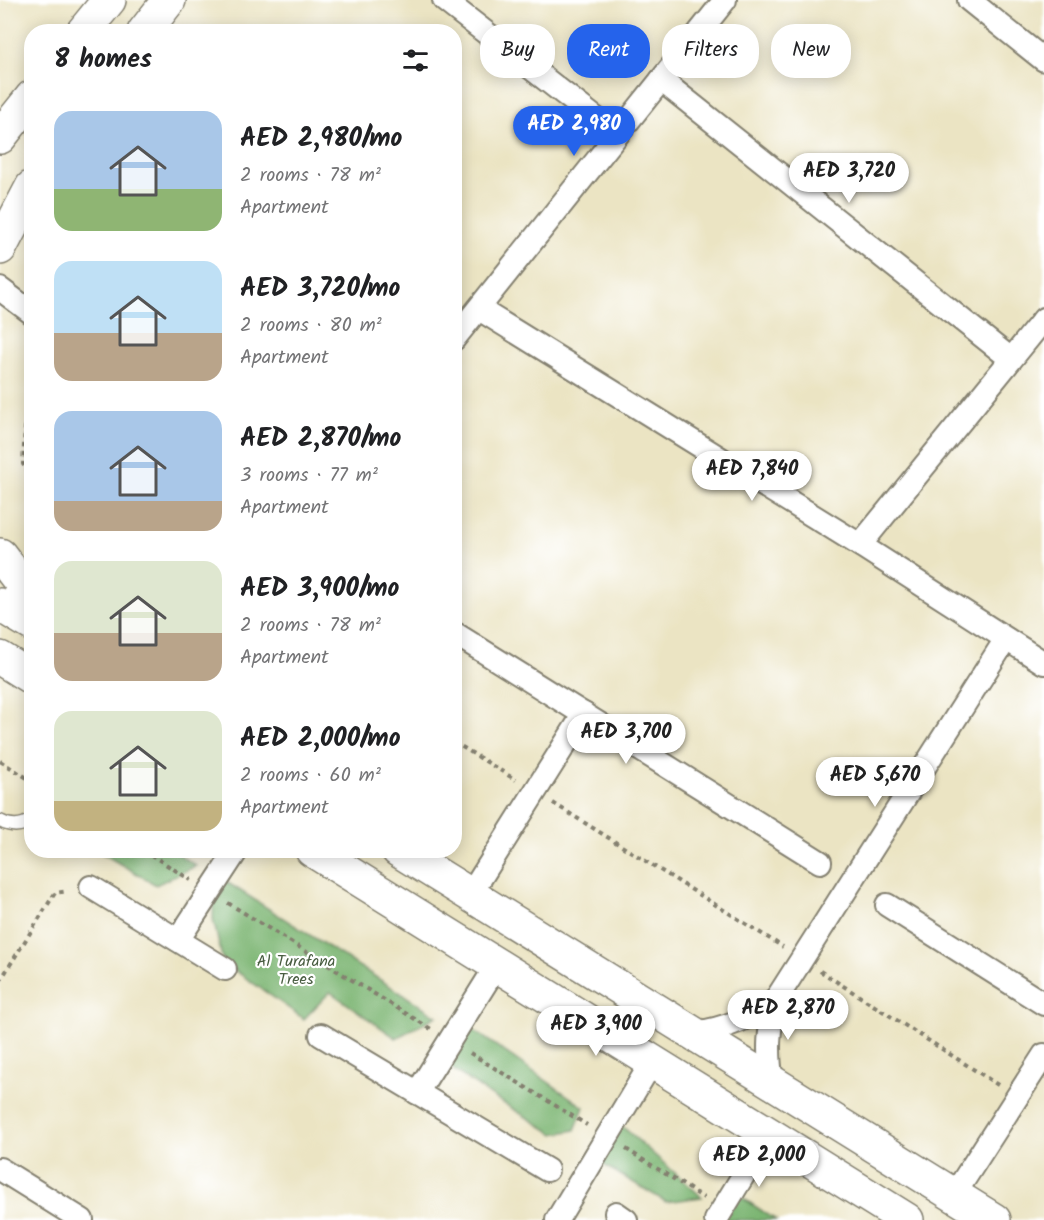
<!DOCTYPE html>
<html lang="en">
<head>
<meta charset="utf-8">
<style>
  body { margin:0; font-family:Kalam,sans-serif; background:#f2f2f2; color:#202124; height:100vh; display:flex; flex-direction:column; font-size:22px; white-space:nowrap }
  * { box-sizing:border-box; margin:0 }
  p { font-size:20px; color:#757577 }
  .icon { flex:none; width:33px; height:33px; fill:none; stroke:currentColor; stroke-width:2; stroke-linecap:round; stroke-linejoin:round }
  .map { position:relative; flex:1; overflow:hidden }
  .side { position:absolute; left:24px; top:24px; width:438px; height:834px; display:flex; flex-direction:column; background:#fff; border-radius:24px; box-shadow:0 3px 15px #0003 }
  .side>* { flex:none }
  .guide { position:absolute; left:480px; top:24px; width:474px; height:54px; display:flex; gap:12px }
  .price { position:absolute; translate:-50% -51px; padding:0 14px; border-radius:21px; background:#fff; color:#222; font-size:20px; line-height:39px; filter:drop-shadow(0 2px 3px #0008) }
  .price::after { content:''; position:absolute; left:50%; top:36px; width:18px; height:14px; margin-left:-9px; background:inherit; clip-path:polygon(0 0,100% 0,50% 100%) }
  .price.current { background:#2563eb; color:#fff }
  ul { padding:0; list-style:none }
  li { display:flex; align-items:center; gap:18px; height:150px; padding:0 30px }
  li span { display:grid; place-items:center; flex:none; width:168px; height:120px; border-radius:18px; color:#555 }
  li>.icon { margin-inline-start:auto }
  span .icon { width:72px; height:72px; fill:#fffc; stroke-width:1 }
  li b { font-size:26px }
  h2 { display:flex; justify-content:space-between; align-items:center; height:72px; padding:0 30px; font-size:26px }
  .chip { padding:0 21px; border-radius:24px; background:#fff; box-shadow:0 3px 15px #0003; font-size:21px; line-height:54px }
  .chip.current { background:#2563eb; color:#fff }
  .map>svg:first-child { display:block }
</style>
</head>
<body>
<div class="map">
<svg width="1044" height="1220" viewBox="0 0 1044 1220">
  <rect width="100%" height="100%" fill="#fff"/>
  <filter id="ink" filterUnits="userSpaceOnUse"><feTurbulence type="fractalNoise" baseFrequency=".0167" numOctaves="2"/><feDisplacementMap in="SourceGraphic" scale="12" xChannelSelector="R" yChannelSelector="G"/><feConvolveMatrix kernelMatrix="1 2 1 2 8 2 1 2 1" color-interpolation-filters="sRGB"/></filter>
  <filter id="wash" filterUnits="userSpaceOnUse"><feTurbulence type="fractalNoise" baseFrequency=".008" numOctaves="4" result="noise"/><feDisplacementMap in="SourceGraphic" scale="24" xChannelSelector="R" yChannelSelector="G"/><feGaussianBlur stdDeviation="1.35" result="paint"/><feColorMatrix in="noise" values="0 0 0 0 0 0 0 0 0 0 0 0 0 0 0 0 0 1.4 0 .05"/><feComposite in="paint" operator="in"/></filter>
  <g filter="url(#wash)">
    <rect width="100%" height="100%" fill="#ebe4c3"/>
    <g fill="#7cb572" stroke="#4c6847" stroke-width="1.5">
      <polygon points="98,851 174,851 196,866 156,885"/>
      <polygon points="214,874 437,1016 396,1038 330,992 304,1019 223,962 213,919"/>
      <polygon points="462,1022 584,1107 575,1130 554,1134 495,1098 448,1066 438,1039"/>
      <polygon points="614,1119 702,1197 666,1202 597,1161"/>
      <polygon points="726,1187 776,1220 721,1220"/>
    </g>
  </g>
  <g filter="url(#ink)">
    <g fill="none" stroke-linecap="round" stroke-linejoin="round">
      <defs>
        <path id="lane" d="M0,821C11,827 22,827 32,819"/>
        <g id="street">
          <polyline points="444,0 617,135"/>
          <polyline points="969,0 1044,60"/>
          <polyline points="661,80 1011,359"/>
          <polyline points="0,289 32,313"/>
          <polyline points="479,309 860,545 1044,663"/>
          <polyline points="454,339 725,0"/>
          <polyline points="860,545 1044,319"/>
          <polyline points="454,633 820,862"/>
          <polyline points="91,887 225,969"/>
          <polyline points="470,895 584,714"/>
          <polyline points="887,905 1044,1004"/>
          <polyline points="178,940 237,850"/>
          <path d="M695,1033C727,1028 751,1018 777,998"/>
          <polyline points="321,1035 547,1170"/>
          <path d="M772,1082C767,1052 768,1027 777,998L1006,639"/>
          <polyline points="417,1093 497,965"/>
          <polyline points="0,1169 82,1220"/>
          <polyline points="954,1195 1044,1055"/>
          <polyline points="616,1213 626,1220"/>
          <polyline points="557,1220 652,1062"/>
          <polyline points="716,1220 768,1135"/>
        </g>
        <g id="secondary">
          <polyline points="83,32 109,0"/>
          <polyline points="144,32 169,0"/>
          <polyline points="0,137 32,97"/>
          <polyline points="0,248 32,187"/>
          <polyline points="0,555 32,597"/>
          <polyline points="0,605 32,624"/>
          <polyline points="0,658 32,678"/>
          <polyline points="312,850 907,1220"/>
          <polyline points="398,850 994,1220"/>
        </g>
      </defs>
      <use href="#lane" stroke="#848070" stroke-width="15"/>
      <use href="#street" stroke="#848070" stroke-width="26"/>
      <use href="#secondary" stroke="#848070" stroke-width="36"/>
      <g stroke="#848070" stroke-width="4" stroke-dasharray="4.5 4.5" stroke-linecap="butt">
        <polyline points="30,336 23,464 32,480"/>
        <polyline points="454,742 516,780"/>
        <polyline points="0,761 32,781"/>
        <polyline points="553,803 783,947"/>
        <polyline points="143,850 191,880"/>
        <polyline points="228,903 431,1029"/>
        <polyline points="820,971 998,1085"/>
        <polyline points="0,981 55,893 68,891"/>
        <polyline points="470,1053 587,1125"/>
        <polyline points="626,1149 704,1198"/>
      </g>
      <use href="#lane" stroke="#fff" stroke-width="12"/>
      <use href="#street" stroke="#fff" stroke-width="22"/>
      <use href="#secondary" stroke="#fff" stroke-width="33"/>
    </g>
  </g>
  <g text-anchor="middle" stroke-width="4.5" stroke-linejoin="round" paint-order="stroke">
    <g font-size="16" fill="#485c40" stroke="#fff">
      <text x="296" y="966">Al Turafana<tspan x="296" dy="18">Trees</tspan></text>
    </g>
  </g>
</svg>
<b class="price current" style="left:574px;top:157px">AED 2,980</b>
<b class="price" style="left:849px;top:204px">AED 3,720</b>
<b class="price" style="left:752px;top:502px">AED 7,840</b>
<b class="price" style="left:626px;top:765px">AED 3,700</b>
<b class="price" style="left:875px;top:808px">AED 5,670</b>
<b class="price" style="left:788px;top:1041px">AED 2,870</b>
<b class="price" style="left:596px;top:1057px">AED 3,900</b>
<b class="price" style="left:759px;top:1188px">AED 2,000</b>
<div class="guide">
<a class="chip">Buy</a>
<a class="chip current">Rent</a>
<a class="chip">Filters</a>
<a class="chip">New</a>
</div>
<section class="side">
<h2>8 homes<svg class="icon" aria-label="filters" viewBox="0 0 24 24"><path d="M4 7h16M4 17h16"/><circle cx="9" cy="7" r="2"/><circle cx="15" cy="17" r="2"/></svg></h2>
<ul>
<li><span style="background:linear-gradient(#a9c7e8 65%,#8fb573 0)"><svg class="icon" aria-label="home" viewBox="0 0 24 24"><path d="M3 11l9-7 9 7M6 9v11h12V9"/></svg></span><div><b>AED 2,980/mo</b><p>2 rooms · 78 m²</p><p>Apartment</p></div></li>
<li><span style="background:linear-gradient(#bfe0f5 60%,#b9a48a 0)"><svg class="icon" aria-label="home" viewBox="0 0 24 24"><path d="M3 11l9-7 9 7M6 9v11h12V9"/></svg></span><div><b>AED 3,720/mo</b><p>2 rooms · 80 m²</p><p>Apartment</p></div></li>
<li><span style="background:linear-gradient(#a9c7e8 75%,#b9a48a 0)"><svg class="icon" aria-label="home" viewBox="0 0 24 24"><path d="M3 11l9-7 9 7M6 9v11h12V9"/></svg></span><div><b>AED 2,870/mo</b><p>3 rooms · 77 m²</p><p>Apartment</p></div></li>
<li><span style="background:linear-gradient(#dfe7d0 60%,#b9a48a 0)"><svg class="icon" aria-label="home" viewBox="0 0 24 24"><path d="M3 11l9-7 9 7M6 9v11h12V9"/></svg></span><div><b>AED 3,900/mo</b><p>2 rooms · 78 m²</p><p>Apartment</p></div></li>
<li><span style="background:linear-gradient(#dfe7d0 75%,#c2b280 0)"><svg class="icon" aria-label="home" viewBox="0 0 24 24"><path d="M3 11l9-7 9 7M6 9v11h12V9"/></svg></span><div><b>AED 2,000/mo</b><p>2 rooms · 60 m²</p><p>Apartment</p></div></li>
</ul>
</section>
</div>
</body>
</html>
